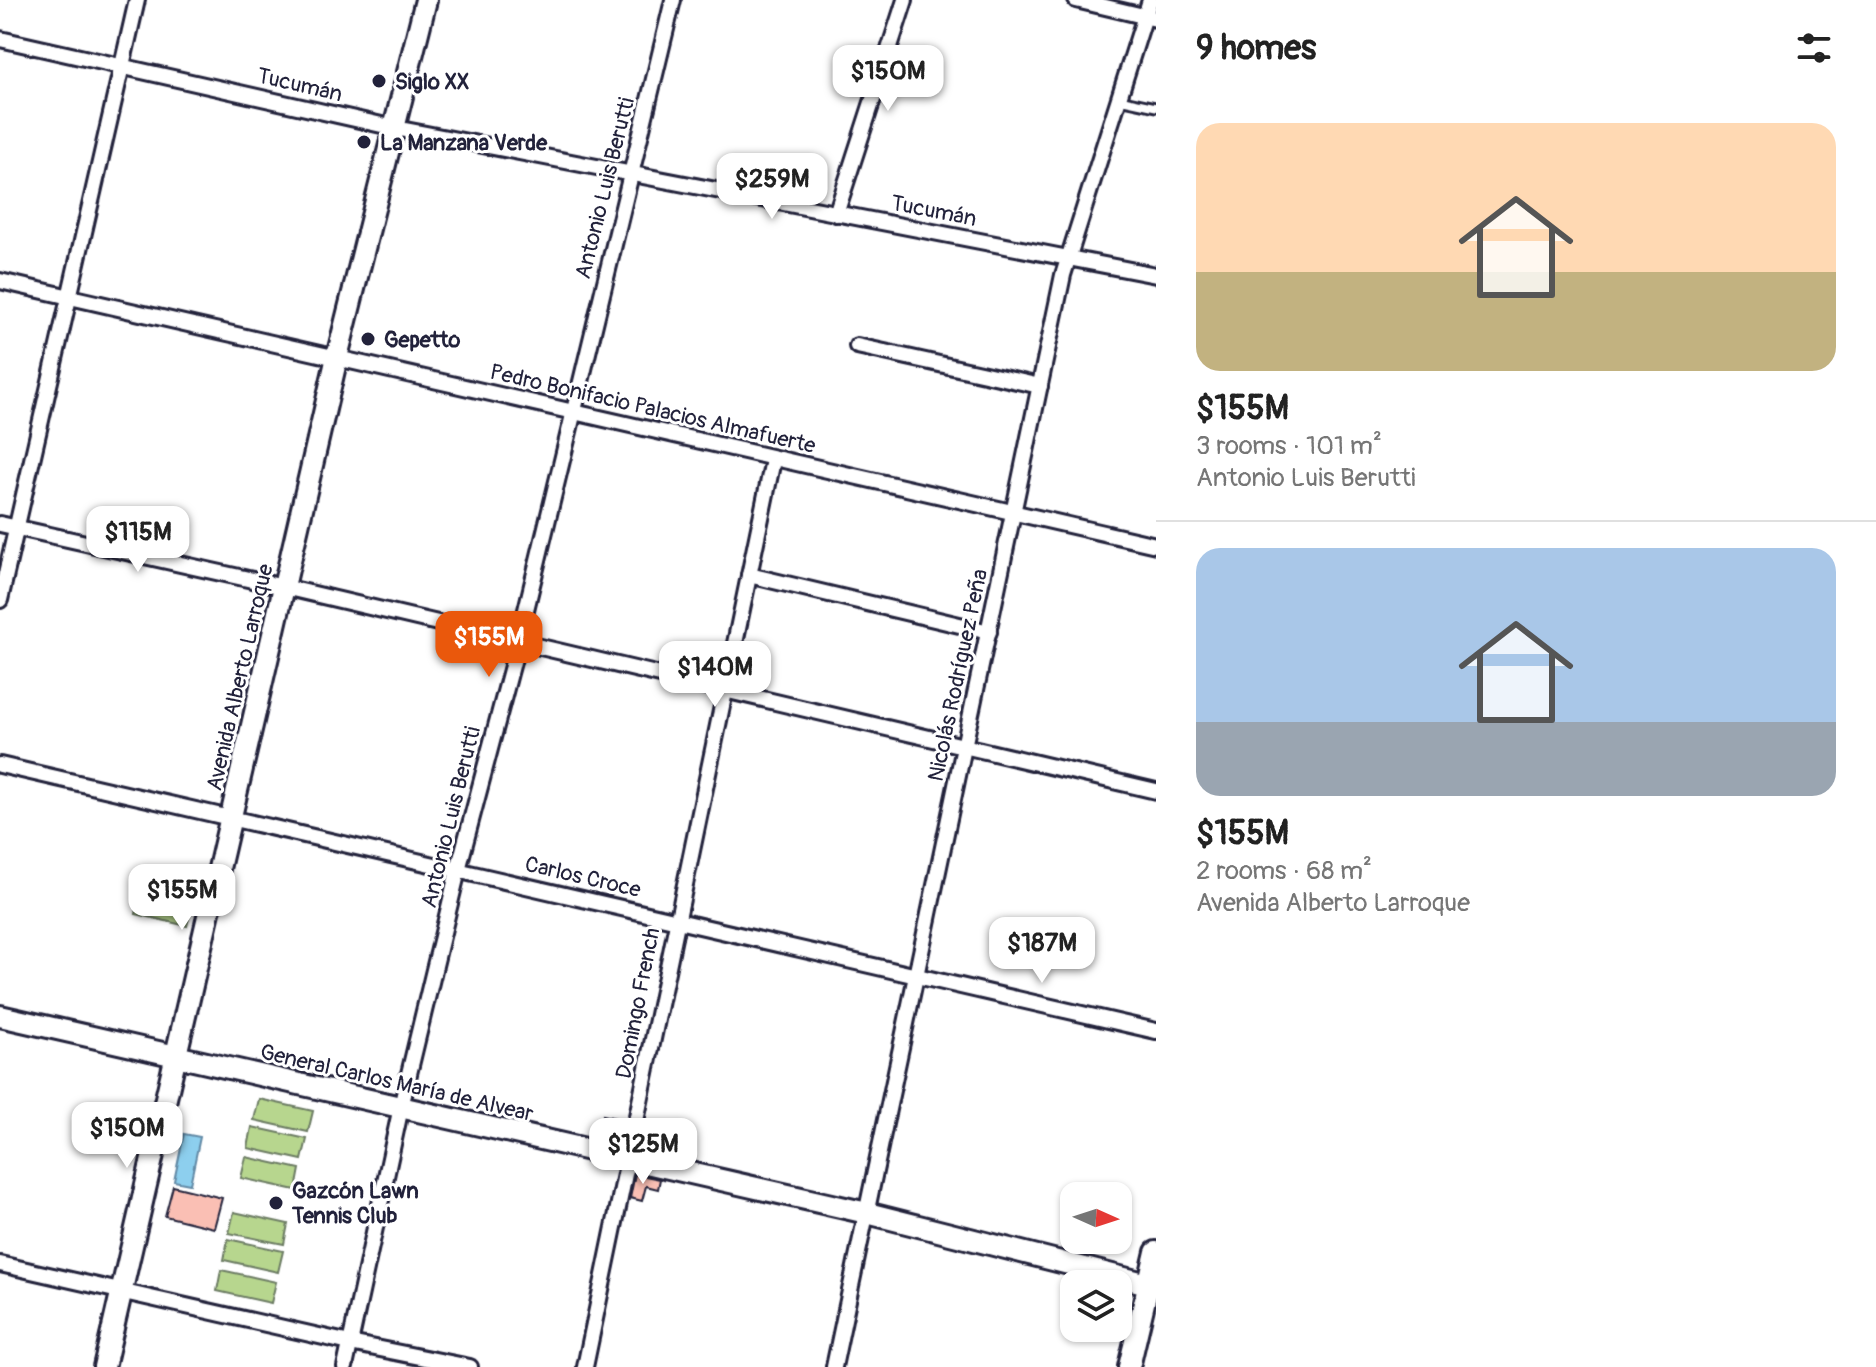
<!DOCTYPE html>
<html lang="en">
<head>
<meta charset="utf-8">
<style>
  body { margin:0; font-family:Pangolin,sans-serif; background:#f6f6f6; color:#222; height:100vh; display:flex; flex-direction:column; font-size:30px; white-space:nowrap }
  * { box-sizing:border-box; margin:0 }
  p { font-size:26px; color:#767676 }
  .icon { flex:none; width:44px; height:44px; fill:none; stroke:currentColor; stroke-width:2; stroke-linecap:round; stroke-linejoin:round }
  .map { position:relative; flex:1; overflow:hidden }
  .drawer { display:flex; flex-direction:column; background:#fff; width:720px }
  .drawer>* { flex:none }
  .needle { width:52px; rotate:93deg }
  .buttons { position:absolute; left:1060px; top:1182px; display:grid; gap:16px }
  .buttons a { display:grid; place-items:center; width:72px; height:72px; border-radius:16px; background:#fff; box-shadow:0 2px 6px #0004; font-size:40px }
  .price { position:absolute; translate:-50% -68px; padding:0 18px; border-radius:16px; background:#fff; color:#222; font-size:26px; line-height:52px; filter:drop-shadow(0 2px 4px #0008) }
  .price::after { content:''; position:absolute; left:50%; top:48px; width:24px; height:18px; margin-left:-12px; background:inherit; clip-path:polygon(0 0,100% 0,50% 100%) }
  .price.current { background:#ea580c; color:#fff }
  ul { padding:0; list-style:none }
  li { display:grid; align-content:center; gap:16px; height:424px; padding:0 40px }
  li+li { border-top:2px solid #e0e0e0 }
  li span { display:grid; place-items:center; height:248px; border-radius:24px; color:#555 }
  li>.icon { margin-inline-start:auto }
  span .icon { width:144px; height:144px; fill:#fffc; stroke-width:1 }
  li b { font-size:34px }
  h2 { display:flex; justify-content:space-between; align-items:center; height:96px; padding:0 40px; font-size:34px }
  main { display:flex; flex:1; min-height:0 }
  .map>svg:first-child { display:block }
</style>
</head>
<body>
<main>
<div class="map">
<svg width="1156" height="1367" viewBox="0 0 1156 1367">
  <rect width="100%" height="100%" fill="#fff"/>
  <filter id="ink" filterUnits="userSpaceOnUse"><feTurbulence type="fractalNoise" baseFrequency=".0125" numOctaves="2"/><feDisplacementMap in="SourceGraphic" scale="16" xChannelSelector="R" yChannelSelector="G"/><feConvolveMatrix kernelMatrix="1 2 1 2 8 2 1 2 1" color-interpolation-filters="sRGB"/></filter>
  <g filter="url(#ink)">
    <g fill="#b7d68e" stroke="#6c7c64" stroke-width="2">
      <polygon points="142,886 194,899 187,926 136,914"/>
      <polygon points="259,1099 313,1111 308,1132 254,1120"/>
      <polygon points="252,1127 307,1139 302,1160 248,1148"/>
      <polygon points="246,1157 300,1169 296,1190 241,1178"/>
      <polygon points="234,1212 288,1224 284,1244 229,1233"/>
      <polygon points="228,1239 283,1251 278,1272 224,1260"/>
      <polygon points="221,1270 276,1282 271,1303 217,1291"/>
    </g>
    <polygon fill="#8dcfee" stroke="#628aa6" stroke-width="2" points="184,1134 200,1137 190,1184 174,1181"/>
    <g fill="#fabfb4" stroke="#22223b" stroke-width="2">
      <polygon points="603,1115 624,1120 619,1139 598,1134"/>
      <polygon points="635,1174 660,1179 658,1189 646,1186 642,1201 630,1198"/>
      <polygon points="173,1186 222,1198 214,1228 165,1216"/>
    </g>
    <g fill="none" stroke-linecap="round" stroke-linejoin="round">
      <defs>
        <polyline id="lane" points="1119,99 1156,107"/>
        <g id="street">
          <polyline points="1076,0 1156,19"/>
          <polyline points="0,39 395,128 1156,275"/>
          <polyline points="836,214 905,0"/>
          <path d="M0,281C385,369 771,457 1156,545"/>
          <polyline points="857,346 1040,386"/>
          <polyline points="0,524 284,587 1156,791"/>
          <polyline points="749,575 989,632"/>
          <polyline points="0,600 137,0"/>
          <polyline points="0,765 1156,1031"/>
          <polyline points="0,1264 350,1343 470,1367"/>
          <polyline points="345,1367 401,1107 458,870 518,643 673,0"/>
          <polyline points="585,1367 773,460"/>
          <polyline points="834,1367 1063,275 1150,0"/>
        </g>
        <g id="secondary">
          <polyline points="0,1016 867,1213 1156,1286"/>
          <polyline points="104,1367 337,357 426,0"/>
          <polyline points="1129,1367 1156,1252"/>
        </g>
      </defs>
      <use href="#lane" stroke="#22223b" stroke-width="13"/>
      <use href="#street" stroke="#22223b" stroke-width="20"/>
      <use href="#secondary" stroke="#22223b" stroke-width="26"/>
      <use href="#lane" stroke="#fff" stroke-width="7"/>
      <use href="#street" stroke="#fff" stroke-width="14"/>
      <use href="#secondary" stroke="#fff" stroke-width="20"/>
    </g>
  </g>
  <g fill="#22223b" stroke="#fff" stroke-width="3">
    <circle cx="379" cy="81" r="8"/>
    <circle cx="364" cy="142" r="8"/>
    <circle cx="368" cy="339" r="8"/>
    <circle cx="276" cy="1203" r="8"/>
  </g>
  <g text-anchor="middle" stroke-width="6" stroke-linejoin="round" paint-order="stroke">
    <g font-size="22" font-weight="bold" fill="#22223b" stroke="#fff" text-anchor="start">
      <text x="395" y="89">Siglo XX</text>
      <text x="380" y="150">La Manzana Verde</text>
      <text x="384" y="347">Gepetto</text>
      <text x="292" y="1198">Gazcón Lawn<tspan x="292" dy="25">Tennis Club</tspan></text>
    </g>
    <g font-size="22" fill="#22223b" stroke="#fff">
      <text transform="translate(300 84) rotate(13)" y="8">Tucumán</text>
      <text transform="translate(604 188) rotate(-76)" y="8">Antonio Luis Berutti</text>
      <text transform="translate(934 210) rotate(11)" y="8">Tucumán</text>
      <text transform="translate(653 408) rotate(13)" y="8">Pedro Bonifacio Palacios Almafuerte</text>
      <text transform="translate(957 675) rotate(-78)" y="8">Nicolás Rodríguez Peña</text>
      <text transform="translate(239 677) rotate(-77)" y="8">Avenida Alberto Larroque</text>
      <text transform="translate(450 817) rotate(-76)" y="8">Antonio Luis Berutti</text>
      <text transform="translate(583 876) rotate(13)" y="8">Carlos Croce</text>
      <text transform="translate(637 1003) rotate(-79)" y="8">Domingo French</text>
      <text transform="translate(397 1082) rotate(13)" y="8">General Carlos María de Alvear</text>
    </g>
  </g>
</svg>
<div class="buttons">
<a><svg class="needle" viewBox="-14 -14 28 28"><path d="M0-13l5 13h-10z" fill="#e53935"/><path d="M0 13l5-13h-10z" fill="#767676"/></svg></a>
<a><svg class="icon" aria-label="layers" viewBox="0 0 24 24"><path d="M12 4l9 5-9 5-9-5zM3 14l9 5 9-5"/></svg></a>
</div>
<b class="price" style="left:888px;top:113px">$150M</b>
<b class="price" style="left:772px;top:221px">$259M</b>
<b class="price" style="left:138px;top:574px">$115M</b>
<b class="price current" style="left:489px;top:679px">$155M</b>
<b class="price" style="left:715px;top:709px">$140M</b>
<b class="price" style="left:182px;top:932px">$155M</b>
<b class="price" style="left:1042px;top:985px">$187M</b>
<b class="price" style="left:127px;top:1170px">$150M</b>
<b class="price" style="left:643px;top:1186px">$125M</b>
</div>
<section class="drawer">
<h2>9 homes<svg class="icon" aria-label="filters" viewBox="0 0 24 24"><path d="M4 7h16M4 17h16"/><circle cx="9" cy="7" r="2"/><circle cx="15" cy="17" r="2"/></svg></h2>
<ul>
<li><span style="background:linear-gradient(#ffd9b3 60%,#c2b280 0)"><svg class="icon" aria-label="home" viewBox="0 0 24 24"><path d="M3 11l9-7 9 7M6 9v11h12V9"/></svg></span><div><b>$155M</b><p>3 rooms · 101 m²</p><p>Antonio Luis Berutti</p></div></li>
<li><span style="background:linear-gradient(#a9c7e8 70%,#9aa5b1 0)"><svg class="icon" aria-label="home" viewBox="0 0 24 24"><path d="M3 11l9-7 9 7M6 9v11h12V9"/></svg></span><div><b>$155M</b><p>2 rooms · 68 m²</p><p>Avenida Alberto Larroque</p></div></li>
</ul>
</section>
</main>
</body>
</html>
